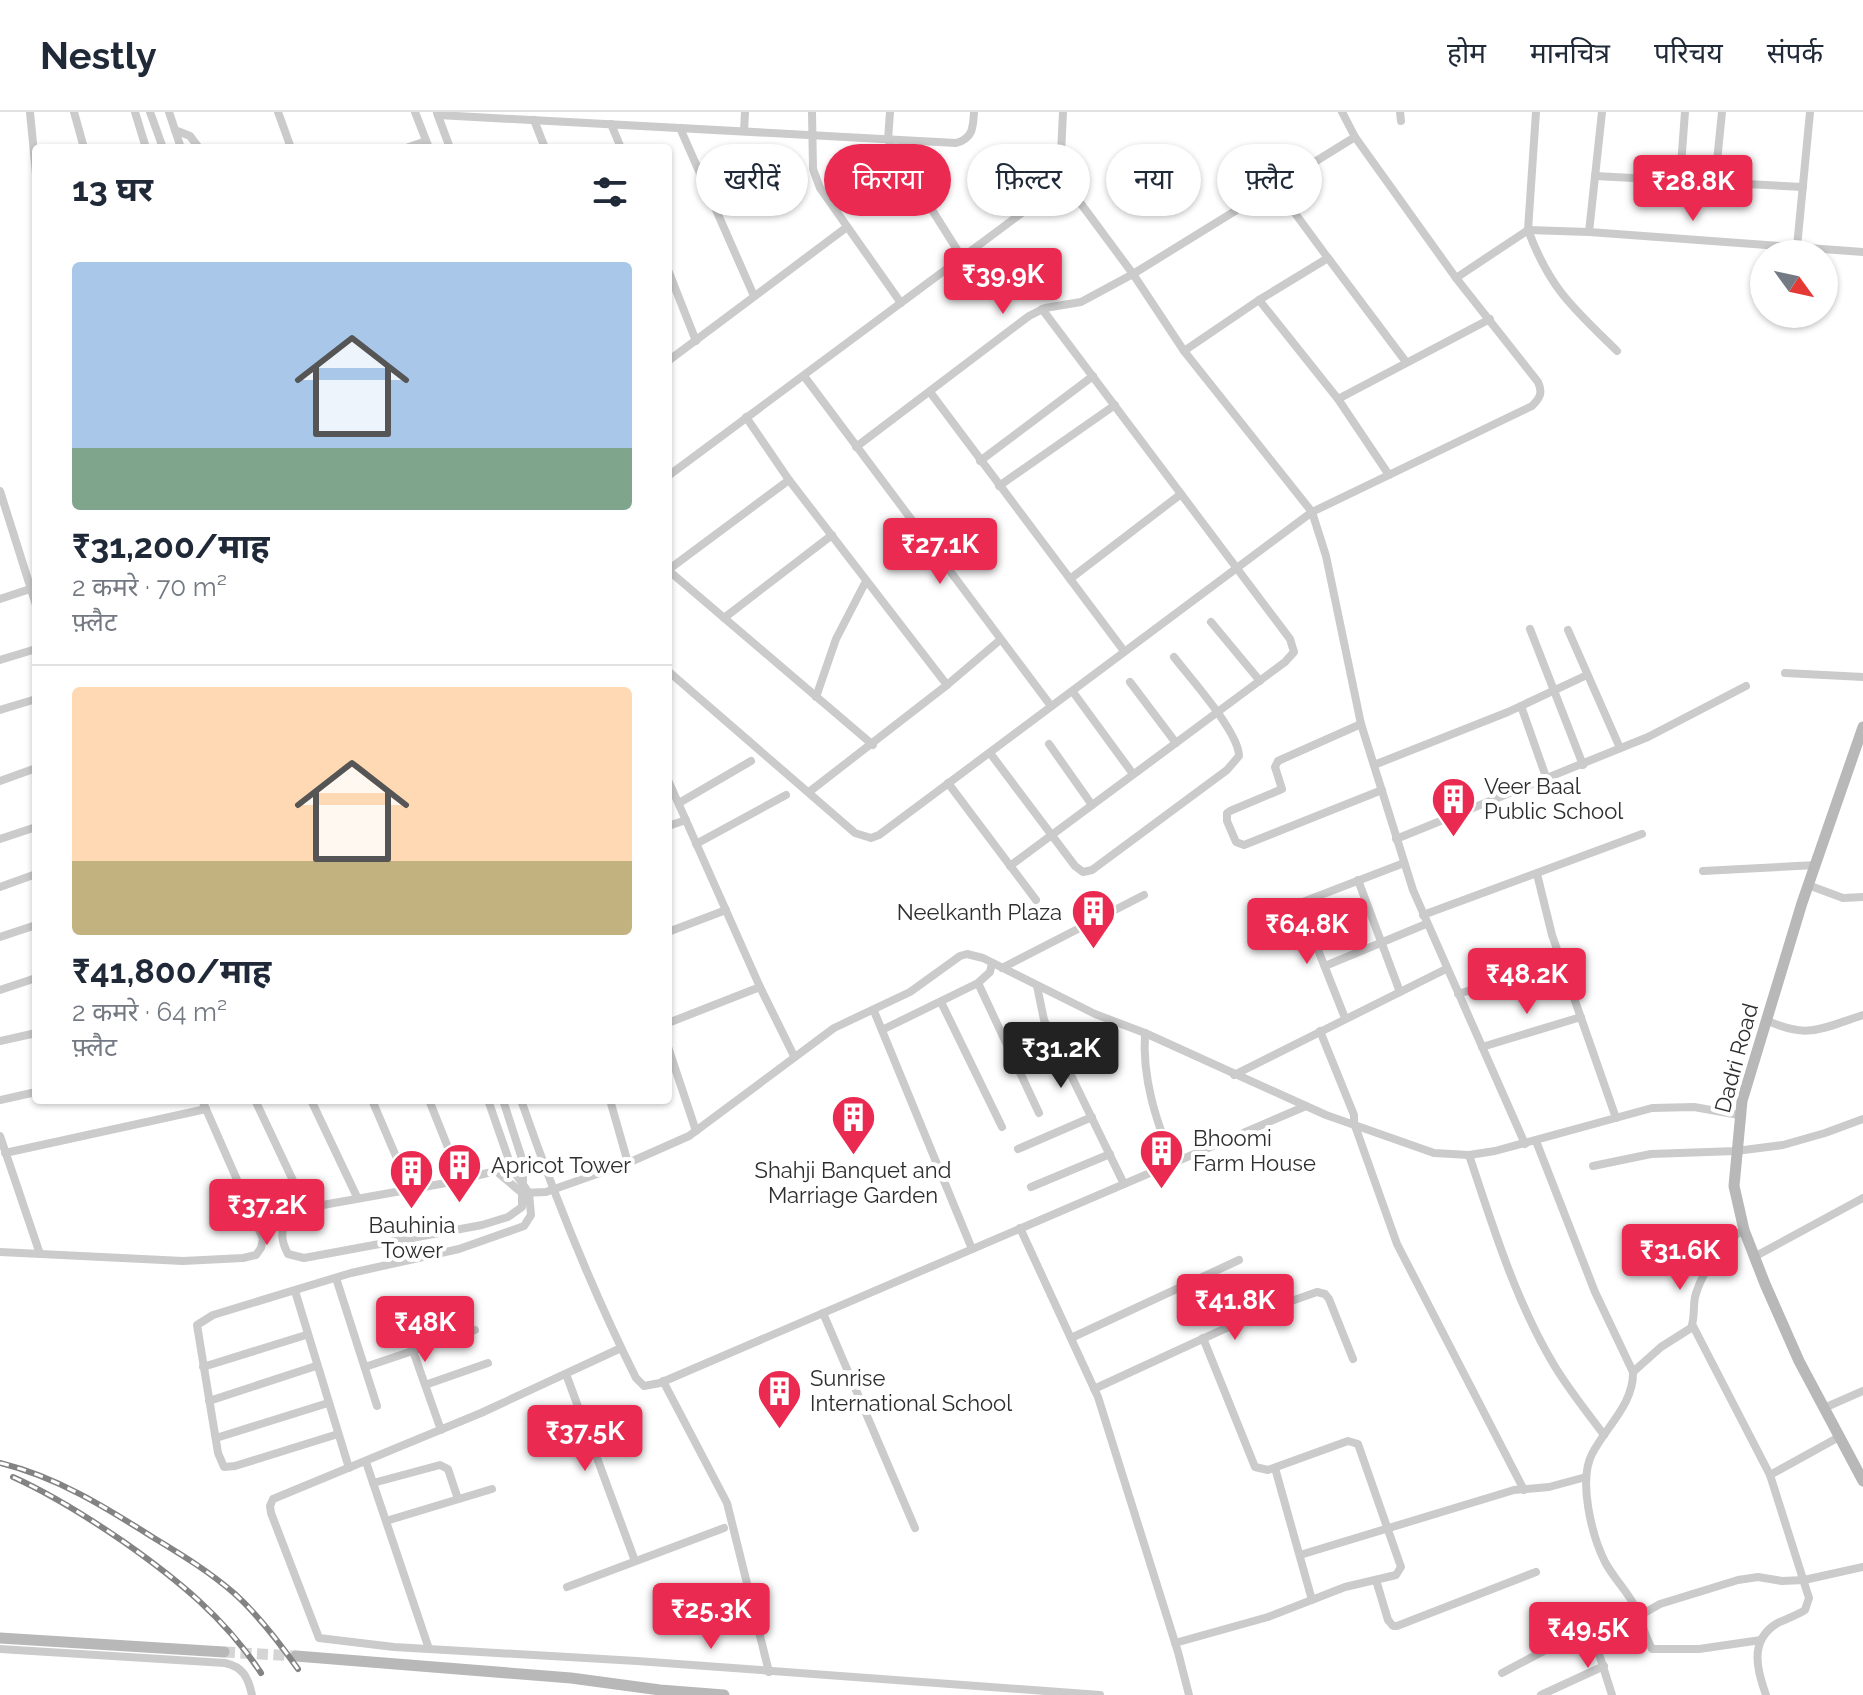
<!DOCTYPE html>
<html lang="hi">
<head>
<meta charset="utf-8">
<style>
  body { margin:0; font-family:Raleway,"Noto Sans Devanagari",sans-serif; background:#f6f6f7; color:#1f2937; height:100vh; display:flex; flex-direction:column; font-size:30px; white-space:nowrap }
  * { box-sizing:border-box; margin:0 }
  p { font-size:26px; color:#747a83 }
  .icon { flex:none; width:44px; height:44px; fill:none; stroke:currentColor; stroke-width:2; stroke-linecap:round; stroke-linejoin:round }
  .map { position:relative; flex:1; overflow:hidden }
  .details { position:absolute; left:32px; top:32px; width:640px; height:960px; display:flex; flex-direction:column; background:#fff; border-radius:8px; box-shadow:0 2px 6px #0004 }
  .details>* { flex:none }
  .guide { position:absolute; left:696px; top:32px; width:760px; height:72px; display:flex; gap:16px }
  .needle { width:52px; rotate:123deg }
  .buttons { position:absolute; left:1750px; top:128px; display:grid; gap:16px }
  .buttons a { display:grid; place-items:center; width:88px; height:88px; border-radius:50%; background:#fff; box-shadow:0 2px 6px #0004; font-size:40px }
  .price { position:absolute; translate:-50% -68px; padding:0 18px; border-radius:8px; background:#eb2a51; color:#fff; font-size:26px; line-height:52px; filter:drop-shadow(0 2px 4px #0008) }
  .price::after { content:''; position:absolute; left:50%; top:48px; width:24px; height:18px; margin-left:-12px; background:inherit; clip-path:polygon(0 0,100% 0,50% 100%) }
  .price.selected { background:#222; color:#fff }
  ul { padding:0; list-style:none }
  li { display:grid; align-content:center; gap:16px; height:424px; padding:0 40px }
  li+li { border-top:2px solid #e0e1e3 }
  li span { display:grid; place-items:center; height:248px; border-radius:8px; color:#555 }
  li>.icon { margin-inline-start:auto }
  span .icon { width:144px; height:144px; fill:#fffc; stroke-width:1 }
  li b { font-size:34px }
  h2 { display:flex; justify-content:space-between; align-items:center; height:96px; padding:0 40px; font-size:34px }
  .pill { padding:0 28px; border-radius:36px; background:#fff; box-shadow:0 2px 6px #0004; font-size:28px; line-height:72px }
  .pill.selected { background:#eb2a51; color:#fff }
  header { display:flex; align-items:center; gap:48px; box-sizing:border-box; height:112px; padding:0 40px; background:#fff; border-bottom:2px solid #e0e1e3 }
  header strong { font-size:38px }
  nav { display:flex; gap:44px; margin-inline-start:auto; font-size:28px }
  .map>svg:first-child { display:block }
</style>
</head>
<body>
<header>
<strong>Nestly</strong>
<nav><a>होम</a><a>मानचित्र</a><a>परिचय</a><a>संपर्क</a></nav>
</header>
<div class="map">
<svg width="1863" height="1583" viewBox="0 0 1863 1583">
  <rect width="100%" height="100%" fill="#fff"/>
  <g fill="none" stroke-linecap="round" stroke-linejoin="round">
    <polyline stroke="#d5d5d5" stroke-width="11" stroke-dasharray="11 5.5" stroke-linecap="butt" points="224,1540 296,1544"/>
    <g stroke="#cbcbcb" stroke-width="8">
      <polyline points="30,0 36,62"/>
      <polyline points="74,0 84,36"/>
      <polyline points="135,0 146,36"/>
      <polyline points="150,0 163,36"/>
      <polyline points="169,0 181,36"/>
      <polyline points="278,0 291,36"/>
      <polyline points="415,0 429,36"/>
      <polyline points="812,0 813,57 820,76 901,191"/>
      <polyline points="890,0 888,28 961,144"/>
      <polyline points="1400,0 1401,9"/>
      <polyline points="437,1 450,36"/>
      <path d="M438,3L956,31C973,26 973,16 974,0"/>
      <polyline points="534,8 545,36"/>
      <polyline points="611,12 621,36"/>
      <polyline points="680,16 754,184"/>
      <polyline points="175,18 190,24 199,36"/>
      <polyline points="744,19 745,0"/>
      <polyline points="1355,25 1133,162 1184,239 1312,400 1326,444 1361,612 1413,778 1525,1032"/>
      <polyline points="406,36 426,29"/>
      <polyline points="1061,42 1063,0"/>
      <circle cx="1055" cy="69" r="26"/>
      <polyline points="1595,64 1803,75"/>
      <polyline points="1680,67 1685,0"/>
      <polyline points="1715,69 1722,0"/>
      <polyline points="1275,74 1328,146"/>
      <polyline points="1589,120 1602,0"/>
      <polyline points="1797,135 1810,0"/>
      <polyline points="668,158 696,229"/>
      <polyline points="1456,166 1528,118 1536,0"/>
      <polyline points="1259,188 1338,287"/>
      <polyline points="1184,239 1259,188 1328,146 1406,250"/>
      <path d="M1617,239C1573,196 1550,177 1528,118L1589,120L1863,140"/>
      <polyline points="668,249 847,115"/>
      <polyline points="804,264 1051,594"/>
      <polyline points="930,280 1124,539"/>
      <polyline points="746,305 789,368 947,573 809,680"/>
      <polyline points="856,335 1029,204 1045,196 1081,190 1133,162 1076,85"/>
      <polyline points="980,349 1093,264"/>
      <polyline points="1389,363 1338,287 1490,207"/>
      <polyline points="668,364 1038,89"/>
      <polyline points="999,374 1115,293"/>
      <polyline points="0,379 36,493"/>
      <polyline points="668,458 873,633"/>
      <polyline points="668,458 789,368"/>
      <polyline points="1070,467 1181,382"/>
      <polyline points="0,487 36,475"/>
      <polyline points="724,506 832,423"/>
      <polyline points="1211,510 1260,569"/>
      <polyline points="1530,517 1583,653"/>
      <polyline points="1568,518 1620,636"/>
      <polyline points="0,548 36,537"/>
      <path d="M668,559L855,721L871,726L879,723L1312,400L1532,294C1540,286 1543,281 1538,270L1456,166L1355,25L1342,0"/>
      <polyline points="1785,561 1863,565"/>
      <polyline points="1130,570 1176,631"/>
      <polyline points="947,573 1000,528"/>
      <polyline points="1073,580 1133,662"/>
      <polyline points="816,585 836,527 866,469"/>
      <polyline points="1521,594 1546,665"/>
      <polyline points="0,598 36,587"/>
      <polyline points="1361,612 1278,649 1275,655 1282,677 1230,699 1227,701 1227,709 1236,730 1244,733 1382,678"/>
      <polyline points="1049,632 1092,693"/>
      <path d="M990,641L1075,754L1083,760L1092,758L1227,658L1239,644C1239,620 1190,566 1174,545"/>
      <polyline points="1374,653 1508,600 1587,563"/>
      <polyline points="668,668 760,875 794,944"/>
      <polyline points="0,669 36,656"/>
      <polyline points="948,671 1036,788"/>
      <polyline points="679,691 751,649"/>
      <polyline points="668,714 686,708"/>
      <polyline points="0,727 36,715"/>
      <polyline points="1396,727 1648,625 1746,574"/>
      <polyline points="696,732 786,683"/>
      <polyline points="1010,754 1285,550 1294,540 1290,527 1042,197"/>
      <polyline points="1703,759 1816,753"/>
      <polyline points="1537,762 1552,823 1616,1006"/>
      <polyline points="1358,768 1400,880"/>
      <polyline points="1808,773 1843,786 1863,785"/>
      <polyline points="0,775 36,762"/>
      <polyline points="1299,790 1345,906"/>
      <polyline points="1423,803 1642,722"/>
      <polyline points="1253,809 1404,751"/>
      <polyline points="668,820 726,798"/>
      <polyline points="0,825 36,813"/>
      <polyline points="1325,854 1426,812"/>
      <polyline points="1002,856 1144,783"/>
      <polyline points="978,871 1039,1001"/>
      <polyline points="1037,874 1044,908 1124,1072"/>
      <polyline points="0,878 36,866"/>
      <polyline points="1458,882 1561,850"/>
      <polyline points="941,890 1002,1015"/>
      <polyline points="874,899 972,1137"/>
      <path d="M1766,908C1808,928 1822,916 1863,903"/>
      <polyline points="668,911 760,875"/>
      <polyline points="882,918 978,871 990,860 992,851"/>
      <polyline points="1320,919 1354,1003 1354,1011 1397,1132 1524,1378"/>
      <path d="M1145,921C1142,967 1156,1008 1173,1051"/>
      <polyline points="0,929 36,921"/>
      <polyline points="668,935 696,1019"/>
      <polyline points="1482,935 1581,905"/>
      <polyline points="1234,963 1446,857"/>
      <polyline points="0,988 36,980"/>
      <polyline points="255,988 306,1096"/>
      <polyline points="311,988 357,1085"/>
      <polyline points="372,988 410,1077"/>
      <polyline points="429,988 461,1068"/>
      <polyline points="503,988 523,1050 523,1069"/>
      <path d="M521,988C554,1083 591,1176 636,1266L644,1274L660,1271L1306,994"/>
      <polyline points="610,988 628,1051"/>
      <polyline points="0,1024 40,1142"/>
      <path d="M1536,1029L1595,1180L1633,1260C1634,1292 1605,1316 1592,1342C1578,1369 1592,1424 1605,1450C1613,1465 1625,1477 1633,1491C1641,1506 1644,1523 1652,1537H1699L1761,1528"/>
      <polyline points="1018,1037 1092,1005"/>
      <polyline points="5,1041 206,997"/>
      <path d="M1469,1043C1493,1114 1515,1188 1554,1253C1569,1278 1587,1300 1604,1323"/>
      <polyline points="1593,1054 1651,1042 1736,1039 1783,1033 1825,1021 1863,1007"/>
      <polyline points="1031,1075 1110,1042"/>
      <path d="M522,1081V1095L508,1105L482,1113L304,1146L288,1142C275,1118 285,1107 306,1096L446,1071L496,1059L522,1081L546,1080L628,1051L689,1024L834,916L910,880L960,844L967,842L983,846L1095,902L1145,921L1326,1003L1434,1041L1469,1043L1495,1039L1652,996L1694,995L1739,1003"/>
      <polyline points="1020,1116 1098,1285 1178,1540 1189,1583"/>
      <polyline points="0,1140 183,1149 243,1146 256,1143 261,1136 263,1127 202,988"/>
      <polyline points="1754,1145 1863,1086"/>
      <polyline points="336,1166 377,1294"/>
      <polyline points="295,1179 349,1356"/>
      <polyline points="823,1201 915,1416"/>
      <path d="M1693,1214L1770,1363L1809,1486L1805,1498C1796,1504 1785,1507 1776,1512C1749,1529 1757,1558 1766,1583"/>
      <polyline points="1071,1226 1239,1148"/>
      <polyline points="621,1236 481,1301 273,1387 270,1394 271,1401 319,1526 394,1535 637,1549 1100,1583"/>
      <polyline points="413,1239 441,1318"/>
      <polyline points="203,1255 306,1223"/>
      <polyline points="365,1255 475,1218"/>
      <path d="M1633,1260L1661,1235L1691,1216C1695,1206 1693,1195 1695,1185C1701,1162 1723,1128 1744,1118"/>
      <polyline points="566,1262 635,1449"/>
      <polyline points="663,1269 727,1391 769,1560"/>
      <polyline points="425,1273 488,1251"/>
      <polyline points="1094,1277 1263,1199 1317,1180 1325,1182 1329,1187 1353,1247"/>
      <polyline points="209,1289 316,1254"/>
      <polyline points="1824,1296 1863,1279"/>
      <polyline points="338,1322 235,1354 224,1355 218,1341 197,1213 213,1203 351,1161 459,1137 524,1114 531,1103 529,1081 512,1057 488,988"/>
      <polyline points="216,1326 328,1291"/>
      <polyline points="366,1350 429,1537"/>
      <polyline points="1275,1356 1312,1488"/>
      <polyline points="1770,1363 1839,1325"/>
      <polyline points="373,1371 440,1353 448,1357 458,1387"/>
      <polyline points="386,1409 492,1377"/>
      <polyline points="1300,1443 1514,1378 1549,1375 1586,1365"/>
      <polyline points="1376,1468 1388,1508 1393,1514 1397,1514 1536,1460"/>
      <polyline points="567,1475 724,1416"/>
      <polyline points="1593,1523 1612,1583"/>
      <polyline points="1175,1531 1268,1505 1345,1475 1396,1463 1401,1455 1358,1332 1348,1329 1268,1358 1255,1355 1203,1226"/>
      <path d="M0,1537L225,1551C243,1555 248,1565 252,1583"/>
      <polyline points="1502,1561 1572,1524 1602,1520 1632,1508 1660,1492 1738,1468 1758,1465 1782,1469 1804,1468 1863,1455"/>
      <polyline points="1541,1583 1604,1554"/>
    </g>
    <g stroke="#b8b8b8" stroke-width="11">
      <polyline points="1863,615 1802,791 1742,989 1734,1074 1744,1118 1765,1172 1799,1249 1863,1369"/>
      <polyline points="0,1526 224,1540"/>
      <polyline points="296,1544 571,1566 660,1578 724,1583"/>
    </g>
    <defs>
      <g id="rail">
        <path d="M0,1351C57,1365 105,1395 154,1426C182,1443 210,1460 235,1482C259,1504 279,1530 298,1557"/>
        <path d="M13,1365C53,1383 89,1406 124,1430C178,1468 225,1506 261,1561"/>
      </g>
    </defs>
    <use href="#rail" stroke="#838383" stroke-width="6"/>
    <use href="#rail" stroke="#fff" stroke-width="3" stroke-dasharray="9" stroke-linecap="butt"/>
  </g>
  <defs>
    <symbol id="building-pin" viewBox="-11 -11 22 30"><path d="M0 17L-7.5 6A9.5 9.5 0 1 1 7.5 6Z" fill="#eb2a51" stroke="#fff"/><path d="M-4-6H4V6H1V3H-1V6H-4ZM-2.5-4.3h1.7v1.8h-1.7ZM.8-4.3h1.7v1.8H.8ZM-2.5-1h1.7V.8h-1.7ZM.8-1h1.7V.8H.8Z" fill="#fff"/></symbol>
  </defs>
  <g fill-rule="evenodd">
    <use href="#building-pin" x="1428" y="662" width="51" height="69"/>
    <use href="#building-pin" x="1068" y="774" width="51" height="69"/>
    <use href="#building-pin" x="828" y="980" width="51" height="69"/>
    <use href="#building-pin" x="1136" y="1014" width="51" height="69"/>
    <use href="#building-pin" x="434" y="1028" width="51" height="69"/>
    <use href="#building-pin" x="386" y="1034" width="51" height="69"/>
    <use href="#building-pin" x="754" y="1254" width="51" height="69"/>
  </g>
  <g text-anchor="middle" stroke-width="8" stroke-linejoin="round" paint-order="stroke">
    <g font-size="22" fill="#2e2e2e" stroke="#fff" text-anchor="start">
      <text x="1484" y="682">Veer Baal<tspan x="1484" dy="25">Public School</tspan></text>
      <text x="1062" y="808" text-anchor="end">Neelkanth Plaza</text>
      <text x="1193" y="1034">Bhoomi<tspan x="1193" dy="25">Farm House</tspan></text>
      <text x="491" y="1061">Apricot Tower</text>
      <text x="853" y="1066" text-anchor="middle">Shahji Banquet and<tspan x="853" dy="25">Marriage Garden</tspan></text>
      <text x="412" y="1121" text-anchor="middle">Bauhinia<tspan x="412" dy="25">Tower</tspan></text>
      <text x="810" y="1274">Sunrise<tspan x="810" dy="25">International School</tspan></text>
    </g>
    <g font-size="22" fill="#2e2e2e" stroke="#fff">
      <text transform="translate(1736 946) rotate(-75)" y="8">Dadri Road</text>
    </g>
  </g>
</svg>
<div class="buttons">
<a><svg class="needle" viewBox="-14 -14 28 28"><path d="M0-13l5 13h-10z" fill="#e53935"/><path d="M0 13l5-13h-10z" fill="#747a83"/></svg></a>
</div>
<b class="price" style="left:1693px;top:111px">₹28.8K</b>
<b class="price" style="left:1003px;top:204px">₹39.9K</b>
<b class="price" style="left:940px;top:474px">₹27.1K</b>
<b class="price" style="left:1307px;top:854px">₹64.8K</b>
<b class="price" style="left:1527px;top:904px">₹48.2K</b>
<b class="price selected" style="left:1061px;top:978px">₹31.2K</b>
<b class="price" style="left:267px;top:1135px">₹37.2K</b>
<b class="price" style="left:1680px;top:1180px">₹31.6K</b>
<b class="price" style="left:1235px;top:1230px">₹41.8K</b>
<b class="price" style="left:425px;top:1252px">₹48K</b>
<b class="price" style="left:585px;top:1361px">₹37.5K</b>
<b class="price" style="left:711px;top:1539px">₹25.3K</b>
<b class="price" style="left:1588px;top:1558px">₹49.5K</b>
<div class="guide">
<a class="pill">खरीदें</a>
<a class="pill selected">किराया</a>
<a class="pill">फ़िल्टर</a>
<a class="pill">नया</a>
<a class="pill">फ़्लैट</a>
</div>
<section class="details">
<h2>13 घर<svg class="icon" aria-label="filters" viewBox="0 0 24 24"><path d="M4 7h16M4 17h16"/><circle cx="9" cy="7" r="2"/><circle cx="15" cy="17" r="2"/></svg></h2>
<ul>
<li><span style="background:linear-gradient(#a9c7e8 75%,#7fa58c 0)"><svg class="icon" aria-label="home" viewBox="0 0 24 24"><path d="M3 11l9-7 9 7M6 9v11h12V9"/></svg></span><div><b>₹31,200/माह</b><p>2 कमरे · 70 m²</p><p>फ़्लैट</p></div></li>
<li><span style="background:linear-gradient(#ffd9b3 70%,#c2b280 0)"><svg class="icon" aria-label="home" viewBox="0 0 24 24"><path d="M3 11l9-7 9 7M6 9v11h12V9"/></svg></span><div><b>₹41,800/माह</b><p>2 कमरे · 64 m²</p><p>फ़्लैट</p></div></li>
</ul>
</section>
</div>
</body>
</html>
